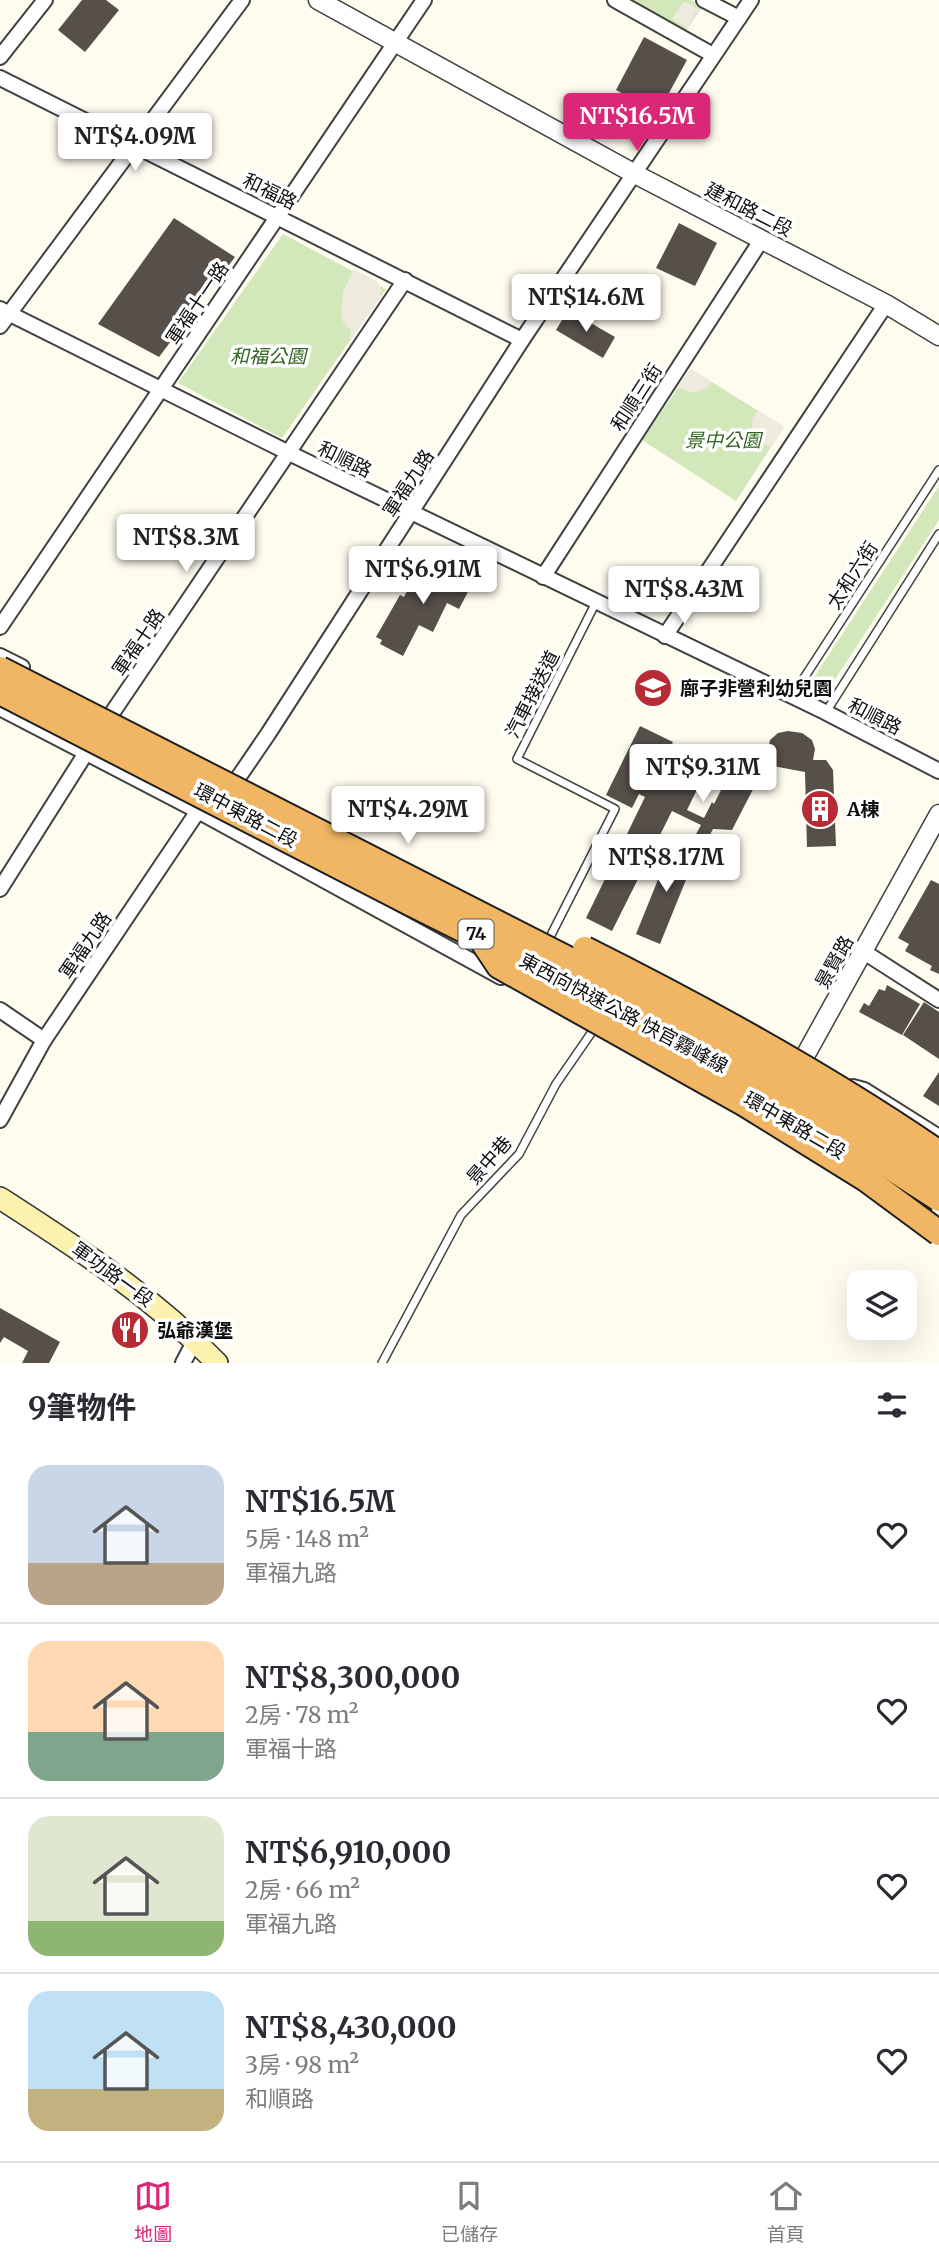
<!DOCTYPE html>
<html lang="zh-TW">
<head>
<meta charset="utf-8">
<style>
  body { margin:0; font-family:Merriweather,"Noto Sans TC",serif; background:#f2f2f3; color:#2b2b33; height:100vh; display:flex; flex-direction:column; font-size:26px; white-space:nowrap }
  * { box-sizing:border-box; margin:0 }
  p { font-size:23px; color:#7c7c81 }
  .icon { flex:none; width:38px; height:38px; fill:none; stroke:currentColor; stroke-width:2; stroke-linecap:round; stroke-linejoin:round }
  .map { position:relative; height:1363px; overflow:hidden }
  .sheet { display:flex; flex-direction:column; background:#fff; flex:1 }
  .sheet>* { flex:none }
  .tools { position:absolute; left:847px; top:1270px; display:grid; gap:14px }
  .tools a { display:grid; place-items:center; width:70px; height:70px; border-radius:14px; background:#fff; box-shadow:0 7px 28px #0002; font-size:35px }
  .price { position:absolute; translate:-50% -60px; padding:0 16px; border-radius:7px; background:#fff; color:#222; font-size:23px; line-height:46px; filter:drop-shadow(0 2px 4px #0008) }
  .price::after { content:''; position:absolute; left:50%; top:42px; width:21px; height:16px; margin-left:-10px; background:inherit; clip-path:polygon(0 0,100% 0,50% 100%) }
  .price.on { background:#db2777; color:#fff }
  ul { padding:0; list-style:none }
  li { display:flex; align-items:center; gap:21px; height:175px; padding:0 28px }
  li+li { border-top:2px solid #e1e1e2 }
  li span { display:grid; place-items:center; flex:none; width:196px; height:140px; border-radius:21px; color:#555 }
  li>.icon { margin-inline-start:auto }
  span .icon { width:84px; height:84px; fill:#fffc; stroke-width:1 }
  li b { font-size:30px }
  h2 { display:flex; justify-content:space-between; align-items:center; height:84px; padding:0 28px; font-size:30px }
  .dock { display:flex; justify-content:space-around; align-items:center; height:98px; border-top:2px solid #e1e1e2; background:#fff; font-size:19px; color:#7c7c81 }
  .dock a { display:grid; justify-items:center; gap:4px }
  .dock .on { color:#db2777 }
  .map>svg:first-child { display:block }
</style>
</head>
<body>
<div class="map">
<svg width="939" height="1363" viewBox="0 0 939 1363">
  <rect width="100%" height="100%" fill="#fefbef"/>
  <g fill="#d2e7ba">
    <polygon points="627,0 691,0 703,6 685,32"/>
    <polygon points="283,234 386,289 282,438 178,383"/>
    <polygon points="691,369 784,427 736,501 642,440"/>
    <polygon points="939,486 939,520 830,687 813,679"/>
  </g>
  <g fill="#eeeade">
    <polygon points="684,1 700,10 695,14 688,28 672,19"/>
    <polygon points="354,269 377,281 381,287 380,298 350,341 351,331 343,322 341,313 343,292"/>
    <polygon points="691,369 712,382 708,387 695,393 678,388"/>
    <polygon points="758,411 784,427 771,448 753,435 752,419"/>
  </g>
  <g fill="#564f4a">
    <polygon points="82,0 106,0 119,10 85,52 58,30"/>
    <polygon points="644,37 687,60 658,113 616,90"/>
    <polygon points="174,218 235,257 159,357 98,324"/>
    <polygon points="679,223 717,243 695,286 656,268"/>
    <polygon points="568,310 615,337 603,358 556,330"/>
    <polygon points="432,559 465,576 463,579 472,584 459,609 447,603 433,632 419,625 403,656 380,644 382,640 376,637 400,595 404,597 411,583 418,587"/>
    <polygon points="640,726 673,742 663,762 656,759 646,779 666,789 687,748 711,761 687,810 704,818 712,802 714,804 744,744 761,752 768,750 770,740 778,733 788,731 802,733 812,740 815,749 813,760 826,760 833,770 836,846 807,847 805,772 773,766 764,768 732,830 713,829 706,842 697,845 695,836 701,825 672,811 612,931 586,918 645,797 639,794 632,808 606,795"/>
    <polygon points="672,845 696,855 660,944 636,934"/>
    <polygon points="931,880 939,884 939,974 930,970 932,966 905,951 909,944 898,938"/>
    <polygon points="887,985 920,1004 902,1035 859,1012 864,1003 869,1006 879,989 885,991"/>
    <polygon points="924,1002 939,1012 939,1059 903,1035"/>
    <polygon points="939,1072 939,1106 923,1096"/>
    <polygon points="0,1308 60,1342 49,1363 22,1363 28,1351 4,1337 0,1343"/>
  </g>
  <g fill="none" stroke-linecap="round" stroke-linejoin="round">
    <defs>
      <g id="service">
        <polyline points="791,698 939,470"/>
        <polyline points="826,712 939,534"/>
        <polyline points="549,939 615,809 517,759 596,602"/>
        <polyline points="382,1363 461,1215 519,1154 556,1084 596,1026"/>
      </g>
      <g id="minor">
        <polyline points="615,0 713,55"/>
        <polyline points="704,0 739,18"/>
        <polyline points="0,57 45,0"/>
        <polyline points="0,78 522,340"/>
        <polyline points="0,309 289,453 825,712 939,771"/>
        <polyline points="0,326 242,0"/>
        <polyline points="543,577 762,239"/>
        <polyline points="0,627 424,0"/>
        <polyline points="665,636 886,304"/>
        <polyline points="0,656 22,667"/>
        <polyline points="0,708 198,811 501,977"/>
        <polyline points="102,728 405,280"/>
        <polyline points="0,889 91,745"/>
        <polyline points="864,952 939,1000"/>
        <polyline points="0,1010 44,1040"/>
        <polyline points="853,1087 864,1090 939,1137"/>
        <polyline points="0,1120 44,1040 198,811 238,778 268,734 522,340 751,0"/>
        <polyline points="183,1363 195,1340"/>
      </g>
      <g id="tertiary">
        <polyline points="318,0 633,173 886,304 939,336"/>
        <polyline points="795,1074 939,814"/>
      </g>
      <path id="secondary" d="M0,1198C79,1249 151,1295 217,1363"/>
    </defs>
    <use href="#service" stroke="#414141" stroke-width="10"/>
    <use href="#minor" stroke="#414141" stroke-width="18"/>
    <use href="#tertiary" stroke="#414141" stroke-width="21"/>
    <use href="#secondary" stroke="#303030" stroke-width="24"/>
    <use href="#service" stroke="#fff" stroke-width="7"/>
    <use href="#minor" stroke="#fff" stroke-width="14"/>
    <use href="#tertiary" stroke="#fff" stroke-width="18"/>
    <use href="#secondary" stroke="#fcf1ad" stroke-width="21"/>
    <defs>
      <g id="trunk-bridge">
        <polyline points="0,669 607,979 834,1105 939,1175"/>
        <polyline points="0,692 410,903 588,992 834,1131 939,1199"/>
        <polyline points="479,936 499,966 745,1104 866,1179 939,1233"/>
        <path d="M585,949C707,1010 827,1076 939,1153"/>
      </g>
    </defs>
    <use href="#trunk-bridge" stroke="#1f1f1f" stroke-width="28" stroke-linecap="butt"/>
    <use href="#trunk-bridge" stroke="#f0b664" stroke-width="24"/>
  </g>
  <defs>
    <symbol id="school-disc" viewBox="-11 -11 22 22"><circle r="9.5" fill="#b82b35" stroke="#fff"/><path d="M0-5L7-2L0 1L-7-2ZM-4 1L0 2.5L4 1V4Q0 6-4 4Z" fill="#fff"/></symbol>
    <symbol id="building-disc" viewBox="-11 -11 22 22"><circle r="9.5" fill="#b82b35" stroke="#fff"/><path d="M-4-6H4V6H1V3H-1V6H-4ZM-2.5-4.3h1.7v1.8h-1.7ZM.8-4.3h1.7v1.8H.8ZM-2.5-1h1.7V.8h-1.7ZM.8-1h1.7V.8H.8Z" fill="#fff"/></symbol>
    <symbol id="restaurant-disc" viewBox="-11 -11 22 22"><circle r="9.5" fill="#b82b35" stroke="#fff"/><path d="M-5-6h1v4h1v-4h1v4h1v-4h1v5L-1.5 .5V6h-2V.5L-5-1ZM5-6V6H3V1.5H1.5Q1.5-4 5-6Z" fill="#fff"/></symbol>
  </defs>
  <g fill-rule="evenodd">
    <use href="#school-disc" x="631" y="666" width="44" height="44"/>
    <use href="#building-disc" x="798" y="787" width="44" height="44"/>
    <use href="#restaurant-disc" x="108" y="1308" width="44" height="44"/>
  </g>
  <g text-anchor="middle" stroke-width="7" stroke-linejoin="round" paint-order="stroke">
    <rect fill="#fff" stroke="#565656" stroke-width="2" x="458.5" y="919.5" width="35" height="29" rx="5"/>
    <g font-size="18" font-weight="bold" fill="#0e0e0e">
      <text x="476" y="940">74</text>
    </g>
    <g font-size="19" fill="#0e0e0e" stroke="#fff">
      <text transform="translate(270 191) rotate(26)" y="7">和福路</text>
      <text transform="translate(749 209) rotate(27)" y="7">建和路二段</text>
      <text transform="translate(197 303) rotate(-56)" y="7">軍福十一路</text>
      <text transform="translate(636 397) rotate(-57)" y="7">和順三街</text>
      <text transform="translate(345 459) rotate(26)" y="7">和順路</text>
      <text transform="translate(408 483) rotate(-57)" y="7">軍福九路</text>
      <text transform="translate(852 575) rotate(-57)" y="7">太和六街</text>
      <text transform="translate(138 642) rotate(-56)" y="7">軍福十路</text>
      <text transform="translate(532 694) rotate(-63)" y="7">汽車接送道</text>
      <text transform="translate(875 716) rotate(27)" y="7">和順路</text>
      <text transform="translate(246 815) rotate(28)" y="7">環中東路二段</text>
      <text transform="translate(85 945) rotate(-56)" y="7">軍福九路</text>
      <text transform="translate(834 962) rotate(-61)" y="7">景賢路</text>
      <text transform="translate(624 1013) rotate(28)" y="7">東西向快速公路 快官霧峰線</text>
      <text transform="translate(795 1125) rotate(30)" y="7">環中東路二段</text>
      <text transform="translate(489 1160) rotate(-49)" y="7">景中巷</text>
      <text transform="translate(113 1274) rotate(36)" y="7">軍功路一段</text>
    </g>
    <g font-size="19" font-style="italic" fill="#306320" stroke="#fff">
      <text x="268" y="363">和福公園</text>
      <text x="723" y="447">景中公園</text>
    </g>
    <g font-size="19" font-weight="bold" fill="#0e0e0e" stroke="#fff" text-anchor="start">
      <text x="680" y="695">廍子非營利幼兒園</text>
      <text x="847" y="816">A棟</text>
      <text x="157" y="1337">弘爺漢堡</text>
    </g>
  </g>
</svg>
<div class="tools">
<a><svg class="icon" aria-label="layers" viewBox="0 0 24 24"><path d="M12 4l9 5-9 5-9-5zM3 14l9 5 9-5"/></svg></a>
</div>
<b class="price on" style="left:637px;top:153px">NT$16.5M</b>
<b class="price" style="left:135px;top:173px">NT$4.09M</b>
<b class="price" style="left:586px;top:334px">NT$14.6M</b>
<b class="price" style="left:186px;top:574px">NT$8.3M</b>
<b class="price" style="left:423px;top:606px">NT$6.91M</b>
<b class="price" style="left:684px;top:626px">NT$8.43M</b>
<b class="price" style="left:703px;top:804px">NT$9.31M</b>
<b class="price" style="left:408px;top:846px">NT$4.29M</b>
<b class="price" style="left:666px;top:894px">NT$8.17M</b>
</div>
<section class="sheet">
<h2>9筆物件<svg class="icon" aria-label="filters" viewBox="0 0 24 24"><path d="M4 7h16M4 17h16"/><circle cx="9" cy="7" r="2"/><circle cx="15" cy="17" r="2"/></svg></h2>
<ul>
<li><span style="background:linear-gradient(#c9d6e8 70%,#b9a48a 0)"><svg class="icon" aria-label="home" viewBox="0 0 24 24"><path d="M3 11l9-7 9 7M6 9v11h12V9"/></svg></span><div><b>NT$16.5M</b><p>5房 · 148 m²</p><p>軍福九路</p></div><svg class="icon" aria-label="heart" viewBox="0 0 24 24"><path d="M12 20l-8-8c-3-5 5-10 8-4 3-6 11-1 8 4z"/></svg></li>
<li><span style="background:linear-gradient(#ffd9b3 65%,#7fa58c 0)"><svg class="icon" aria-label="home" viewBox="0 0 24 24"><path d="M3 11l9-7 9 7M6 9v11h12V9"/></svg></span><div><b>NT$8,300,000</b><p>2房 · 78 m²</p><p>軍福十路</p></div><svg class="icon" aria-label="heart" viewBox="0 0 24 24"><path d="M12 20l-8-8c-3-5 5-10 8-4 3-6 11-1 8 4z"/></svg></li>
<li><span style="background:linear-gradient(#dfe7d0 75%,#8fb573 0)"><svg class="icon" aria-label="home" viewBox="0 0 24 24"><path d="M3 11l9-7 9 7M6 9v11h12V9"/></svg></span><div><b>NT$6,910,000</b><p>2房 · 66 m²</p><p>軍福九路</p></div><svg class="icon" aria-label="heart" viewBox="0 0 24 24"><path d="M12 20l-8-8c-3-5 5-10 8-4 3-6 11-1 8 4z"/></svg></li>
<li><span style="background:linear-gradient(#bfe0f5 70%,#c2b280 0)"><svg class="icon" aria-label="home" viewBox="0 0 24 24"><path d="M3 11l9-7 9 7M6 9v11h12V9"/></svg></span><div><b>NT$8,430,000</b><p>3房 · 98 m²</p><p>和順路</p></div><svg class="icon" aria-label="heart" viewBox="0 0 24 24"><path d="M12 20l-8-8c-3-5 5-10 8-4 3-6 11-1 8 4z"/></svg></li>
</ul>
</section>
<nav class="dock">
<a class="on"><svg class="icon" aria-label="map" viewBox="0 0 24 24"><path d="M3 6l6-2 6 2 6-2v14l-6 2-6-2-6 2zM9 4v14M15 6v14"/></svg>地圖</a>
<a><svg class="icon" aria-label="saved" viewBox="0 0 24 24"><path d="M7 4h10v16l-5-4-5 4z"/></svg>已儲存</a>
<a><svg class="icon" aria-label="home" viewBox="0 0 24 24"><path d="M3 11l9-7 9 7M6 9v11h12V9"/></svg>首頁</a>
</nav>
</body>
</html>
